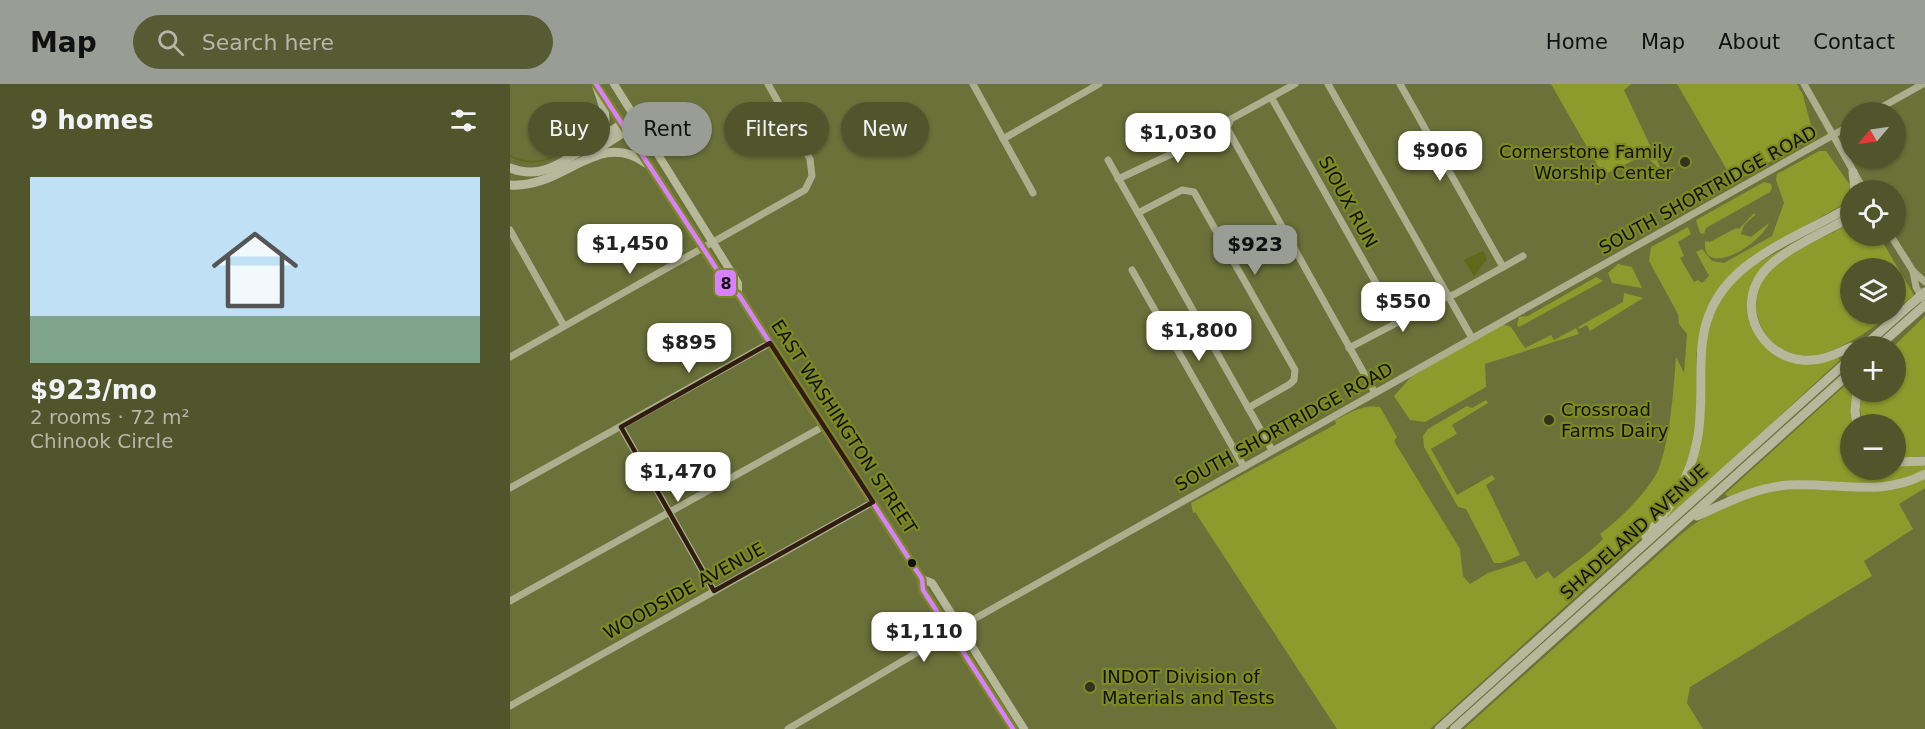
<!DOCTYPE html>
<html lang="en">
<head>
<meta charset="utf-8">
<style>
  body { margin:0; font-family:"DejaVu Sans",sans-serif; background:#565b33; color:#f1f3f6; height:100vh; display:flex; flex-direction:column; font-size:22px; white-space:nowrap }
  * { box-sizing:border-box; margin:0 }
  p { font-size:20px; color:#b4b7a9 }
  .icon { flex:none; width:33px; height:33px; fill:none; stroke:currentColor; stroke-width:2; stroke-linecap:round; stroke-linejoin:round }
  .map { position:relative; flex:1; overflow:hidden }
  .side { display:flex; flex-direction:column; background:#50552b; width:510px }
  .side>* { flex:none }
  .hud { position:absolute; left:18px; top:18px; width:570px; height:54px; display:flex; gap:12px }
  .needle { width:39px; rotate:241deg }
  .fabs { position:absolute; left:1330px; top:18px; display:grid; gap:12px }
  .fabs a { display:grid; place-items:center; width:66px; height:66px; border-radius:50%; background:#50552b; box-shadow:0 2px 4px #0004; font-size:30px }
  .price { position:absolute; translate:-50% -51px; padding:0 14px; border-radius:12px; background:#fff; color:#222; font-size:20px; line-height:39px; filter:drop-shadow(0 2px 3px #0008) }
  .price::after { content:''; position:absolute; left:50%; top:36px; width:18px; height:14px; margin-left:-9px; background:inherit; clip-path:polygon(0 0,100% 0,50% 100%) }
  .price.on { background:#9a9d95; color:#111 }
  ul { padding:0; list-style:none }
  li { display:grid; align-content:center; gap:12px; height:318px; padding:0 30px }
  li+li { border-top:2px solid #676b47 }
  li span { display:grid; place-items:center; height:186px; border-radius:0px; color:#555 }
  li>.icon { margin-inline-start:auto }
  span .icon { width:108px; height:108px; fill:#fffc; stroke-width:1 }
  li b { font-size:26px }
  h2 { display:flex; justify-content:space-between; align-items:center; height:72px; padding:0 30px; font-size:26px }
  .chip { padding:0 21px; border-radius:27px; background:#50552b; box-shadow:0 2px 4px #0004; font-size:21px; line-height:54px }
  .chip.on { background:#9a9d95; color:#111 }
  header { display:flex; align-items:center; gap:36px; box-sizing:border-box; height:84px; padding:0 30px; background:#9a9d95; color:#111 }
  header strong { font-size:28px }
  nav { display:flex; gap:33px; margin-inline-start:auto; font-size:21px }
  .search { width:420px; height:54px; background:#565b33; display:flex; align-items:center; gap:15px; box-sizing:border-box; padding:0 21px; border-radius:33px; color:#b4b7a9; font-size:22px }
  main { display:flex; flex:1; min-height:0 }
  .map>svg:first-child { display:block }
</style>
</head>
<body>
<header>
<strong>Map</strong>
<div class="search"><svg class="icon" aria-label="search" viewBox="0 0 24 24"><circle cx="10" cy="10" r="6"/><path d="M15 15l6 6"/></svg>Search here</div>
<nav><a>Home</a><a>Map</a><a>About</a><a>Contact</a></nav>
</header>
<main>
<section class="side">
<h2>9 homes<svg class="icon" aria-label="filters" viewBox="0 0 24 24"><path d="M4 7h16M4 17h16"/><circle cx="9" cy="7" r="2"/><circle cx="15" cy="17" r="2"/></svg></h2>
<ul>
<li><span style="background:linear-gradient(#bfe0f5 75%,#7fa58c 0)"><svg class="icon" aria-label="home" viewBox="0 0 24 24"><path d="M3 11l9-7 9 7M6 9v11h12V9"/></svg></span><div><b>$923/mo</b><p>2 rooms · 72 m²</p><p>Chinook Circle</p></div></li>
</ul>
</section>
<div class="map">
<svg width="1415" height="645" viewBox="0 0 1415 645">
  <rect width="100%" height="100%" fill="#6a7139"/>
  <g fill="#8d9b2d">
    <polygon points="1041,0 1121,0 1114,6 1153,89 1135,71 1093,91"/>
    <polygon points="1167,0 1287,0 1293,11 1304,53 1224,98"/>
    <path d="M1309,67H1316L1340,101L1339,117L1241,173L1194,233L1186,271L1187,329L1181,369L1162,414L1133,452L920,645H827L685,428L683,429L681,419L826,340L825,336C840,329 852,320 870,323L887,353L884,357L950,465L953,492L960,500L978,489L1015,477L1026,495L1038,487L1044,495C1060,481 1079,470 1093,455L1090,450C1109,436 1140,406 1149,384C1161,350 1163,309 1166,273L1174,289L1177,250L1169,240L1168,230L1139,177L1141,163L1178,143L1181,150L1168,158L1174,172L1170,174L1184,198L1188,196L1192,199L1199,192L1186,168L1192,165L1202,177L1214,179L1262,152L1274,119L1266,96L1267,90Z"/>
    <polygon points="1254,98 1261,100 1262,104 1260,108 1196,144 1194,150 1190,149 1186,136"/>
    <path d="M1243,130H1246L1234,141L1231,150L1241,153L1259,139C1250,161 1192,196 1195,157L1200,158L1226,144L1229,145Z"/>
    <path d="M1341,139V152H1369L1404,211L1386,226V184H1341V230H1382C1347,255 1282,304 1252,244C1244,229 1243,211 1252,195C1265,173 1318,152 1341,139Z"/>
    <polygon points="1289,156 1249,188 1243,244 1249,256 1272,275 1287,279 1328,273 1330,276 1161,433 1158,430 1181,389 1192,265 1206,221 1222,199 1244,181"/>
    <polygon points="1108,180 1122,183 1132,204 1102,199 1098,189"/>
    <polygon points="1086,193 1093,197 1009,243 1007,241 1009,233 1018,232"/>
    <polygon points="1114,209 1133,214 1080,247 1077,241 1069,245 1068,243 1113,218"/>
    <polygon points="1415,232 1415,372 1386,374 1386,340 1352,340 1350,323 1353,308 1386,308 1384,262"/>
    <polygon points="993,240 1001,243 1015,264 1041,251 1044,256 1066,244 1069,250 975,280 976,303 915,338 900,336 884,312 901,293"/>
    <polygon points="1341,296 1341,308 1344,308 1341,386 1386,386 1386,381 1415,380 1415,386 1388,398 1238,407 1218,413 1215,410"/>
    <polygon points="976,316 978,319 942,341 947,350 921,365 947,411 982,391 985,395 976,401 1010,471 992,479 984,479 956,425 948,423 914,363 913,352 918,345 957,322 962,324"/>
    <path d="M1415,394V404L1389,420L1403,445L1354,477L1362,492L1180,603L1177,619L1193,645H954L1169,452C1197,428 1232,409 1269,406C1324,401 1361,419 1415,394Z"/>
  </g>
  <polygon fill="#5e691a" points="973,167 977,175 964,192 954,176"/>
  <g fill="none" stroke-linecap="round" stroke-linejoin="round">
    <path stroke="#5e691a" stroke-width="1.5" d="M0,72C26,85 43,74 66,60"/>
    <g stroke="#abaf8d" stroke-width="7">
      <polyline points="463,0 523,109"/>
      <polyline points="818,0 962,254"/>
      <polyline points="890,0 993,183"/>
      <polyline points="1294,0 1354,106"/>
      <polyline points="761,13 888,238"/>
      <polyline points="1363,28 1413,0"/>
      <polyline points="717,44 865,309"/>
      <polyline points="493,55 589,0"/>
      <polyline points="598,76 762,366"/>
      <polyline points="608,95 717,44 721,35 785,0"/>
      <polyline points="628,129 672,106 684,108 785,286 784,296 780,300 738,324"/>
      <polyline points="0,146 54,242"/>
      <polyline points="1381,152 1403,187 1415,198"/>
      <polyline points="622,186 734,383"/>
      <polyline points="1403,187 1406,203 1413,215"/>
      <polyline points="839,264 932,215 945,210 1013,172"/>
      <polyline points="0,273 295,106 302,92 300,75 258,0"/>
      <polyline points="111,343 204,507"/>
      <polyline points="0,404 260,259"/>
      <polyline points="0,517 314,342"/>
      <polyline points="0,622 363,418"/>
      <polyline points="278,645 450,543 1341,41"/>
    </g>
    <g stroke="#b5b899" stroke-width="8">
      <polyline points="104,0 228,199 228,209"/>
      <polyline points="91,8 219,204 229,211 412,495 413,506 503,645"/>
      <polyline points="412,495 422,499 514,645"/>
    </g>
    <g stroke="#b6b89c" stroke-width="9">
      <polyline points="89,55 112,40 125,36"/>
      <polyline points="83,68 116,47 127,35"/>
      <path d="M0,84C27,95 48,82 70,67C78,62 88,58 92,49C99,33 92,18 87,3"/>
      <polyline points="1343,88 1345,106"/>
      <path d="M0,101C54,105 88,44 136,79"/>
      <path d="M1341,133C1315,148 1269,167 1252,190C1226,225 1251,272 1292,276C1310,278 1326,270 1341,263"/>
      <polyline points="1354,262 1400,221"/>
      <polyline points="1369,262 1415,221"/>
      <polyline points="1347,340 1345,327 1347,308"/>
      <polyline points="1386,378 1415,377"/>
      <path d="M1187,432C1218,418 1244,404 1278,401C1326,398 1370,414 1415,390"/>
      <path d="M1136,453C1160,424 1180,395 1187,357C1199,297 1174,243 1224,193C1254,163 1305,144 1341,122"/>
      <polyline points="929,645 1341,274"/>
      <polyline points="944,645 1341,288"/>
    </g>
    <polyline stroke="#b6b89c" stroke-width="9" points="1400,221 1415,208"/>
    <defs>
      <polyline id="bus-1" points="86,0 219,204 229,211 412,495 413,506 503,645"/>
    </defs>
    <use href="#bus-1" stroke="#7c8921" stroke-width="9"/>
    <use href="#bus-1" stroke="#d880ff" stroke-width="4.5"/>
  </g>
  <path fill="none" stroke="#311c10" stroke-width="4.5" stroke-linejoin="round" d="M260,259L363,418L204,507L111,343Z"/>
  <g fill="#30331f" stroke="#7c8921" stroke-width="2">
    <circle cx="1175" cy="78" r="6"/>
    <circle cx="1039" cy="336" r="6"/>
    <circle cx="580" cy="603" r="6"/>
  </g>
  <circle fill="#111" stroke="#7c8921" stroke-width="2" cx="402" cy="479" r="5"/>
  <g text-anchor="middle" stroke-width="4.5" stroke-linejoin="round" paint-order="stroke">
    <g font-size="18" fill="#111" stroke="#7c8921" text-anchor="start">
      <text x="1163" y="74" text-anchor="end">Cornerstone Family<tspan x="1163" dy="21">Worship Center</tspan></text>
      <text x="1051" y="332">Crossroad<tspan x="1051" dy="21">Farms Dairy</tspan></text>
      <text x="592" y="599">INDOT Division of<tspan x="592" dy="21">Materials and Tests</tspan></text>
    </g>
    <g font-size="18" fill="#111" stroke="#7c8921">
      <text transform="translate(1198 106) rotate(-29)" y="6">SOUTH SHORTRIDGE ROAD</text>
      <text transform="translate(838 118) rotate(61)" y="6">SIOUX RUN</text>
      <text transform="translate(334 343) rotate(57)" y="6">EAST WASHINGTON STREET</text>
      <text transform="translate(774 343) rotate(-29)" y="6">SOUTH SHORTRIDGE ROAD</text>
      <text transform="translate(1124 448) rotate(-42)" y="6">SHADELAND AVENUE</text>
      <text transform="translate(174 507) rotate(-29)" y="6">WOODSIDE AVENUE</text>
    </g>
  </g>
  <rect stroke="#7c8921" stroke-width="2" x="204" y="185" width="23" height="28" rx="6" fill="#d880ff"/>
  <g font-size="16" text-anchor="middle" font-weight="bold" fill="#111">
    <text x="216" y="205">8</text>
  </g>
</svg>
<div class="fabs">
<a><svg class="needle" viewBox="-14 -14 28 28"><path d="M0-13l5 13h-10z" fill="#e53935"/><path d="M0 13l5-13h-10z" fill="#b4b7a9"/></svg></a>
<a><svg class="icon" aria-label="locate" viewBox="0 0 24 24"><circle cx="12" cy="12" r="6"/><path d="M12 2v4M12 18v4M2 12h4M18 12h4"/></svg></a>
<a><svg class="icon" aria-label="layers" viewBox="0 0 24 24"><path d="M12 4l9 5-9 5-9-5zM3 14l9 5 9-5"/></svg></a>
<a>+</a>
<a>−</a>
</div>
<b class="price" style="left:668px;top:80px">$1,030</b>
<b class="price" style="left:930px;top:98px">$906</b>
<b class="price" style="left:120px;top:191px">$1,450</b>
<b class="price on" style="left:745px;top:192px">$923</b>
<b class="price" style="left:893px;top:249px">$550</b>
<b class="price" style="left:689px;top:278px">$1,800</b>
<b class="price" style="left:179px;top:290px">$895</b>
<b class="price" style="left:168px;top:419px">$1,470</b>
<b class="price" style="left:414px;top:579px">$1,110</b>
<div class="hud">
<a class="chip">Buy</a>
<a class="chip on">Rent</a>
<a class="chip">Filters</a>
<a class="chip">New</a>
</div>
</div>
</main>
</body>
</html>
